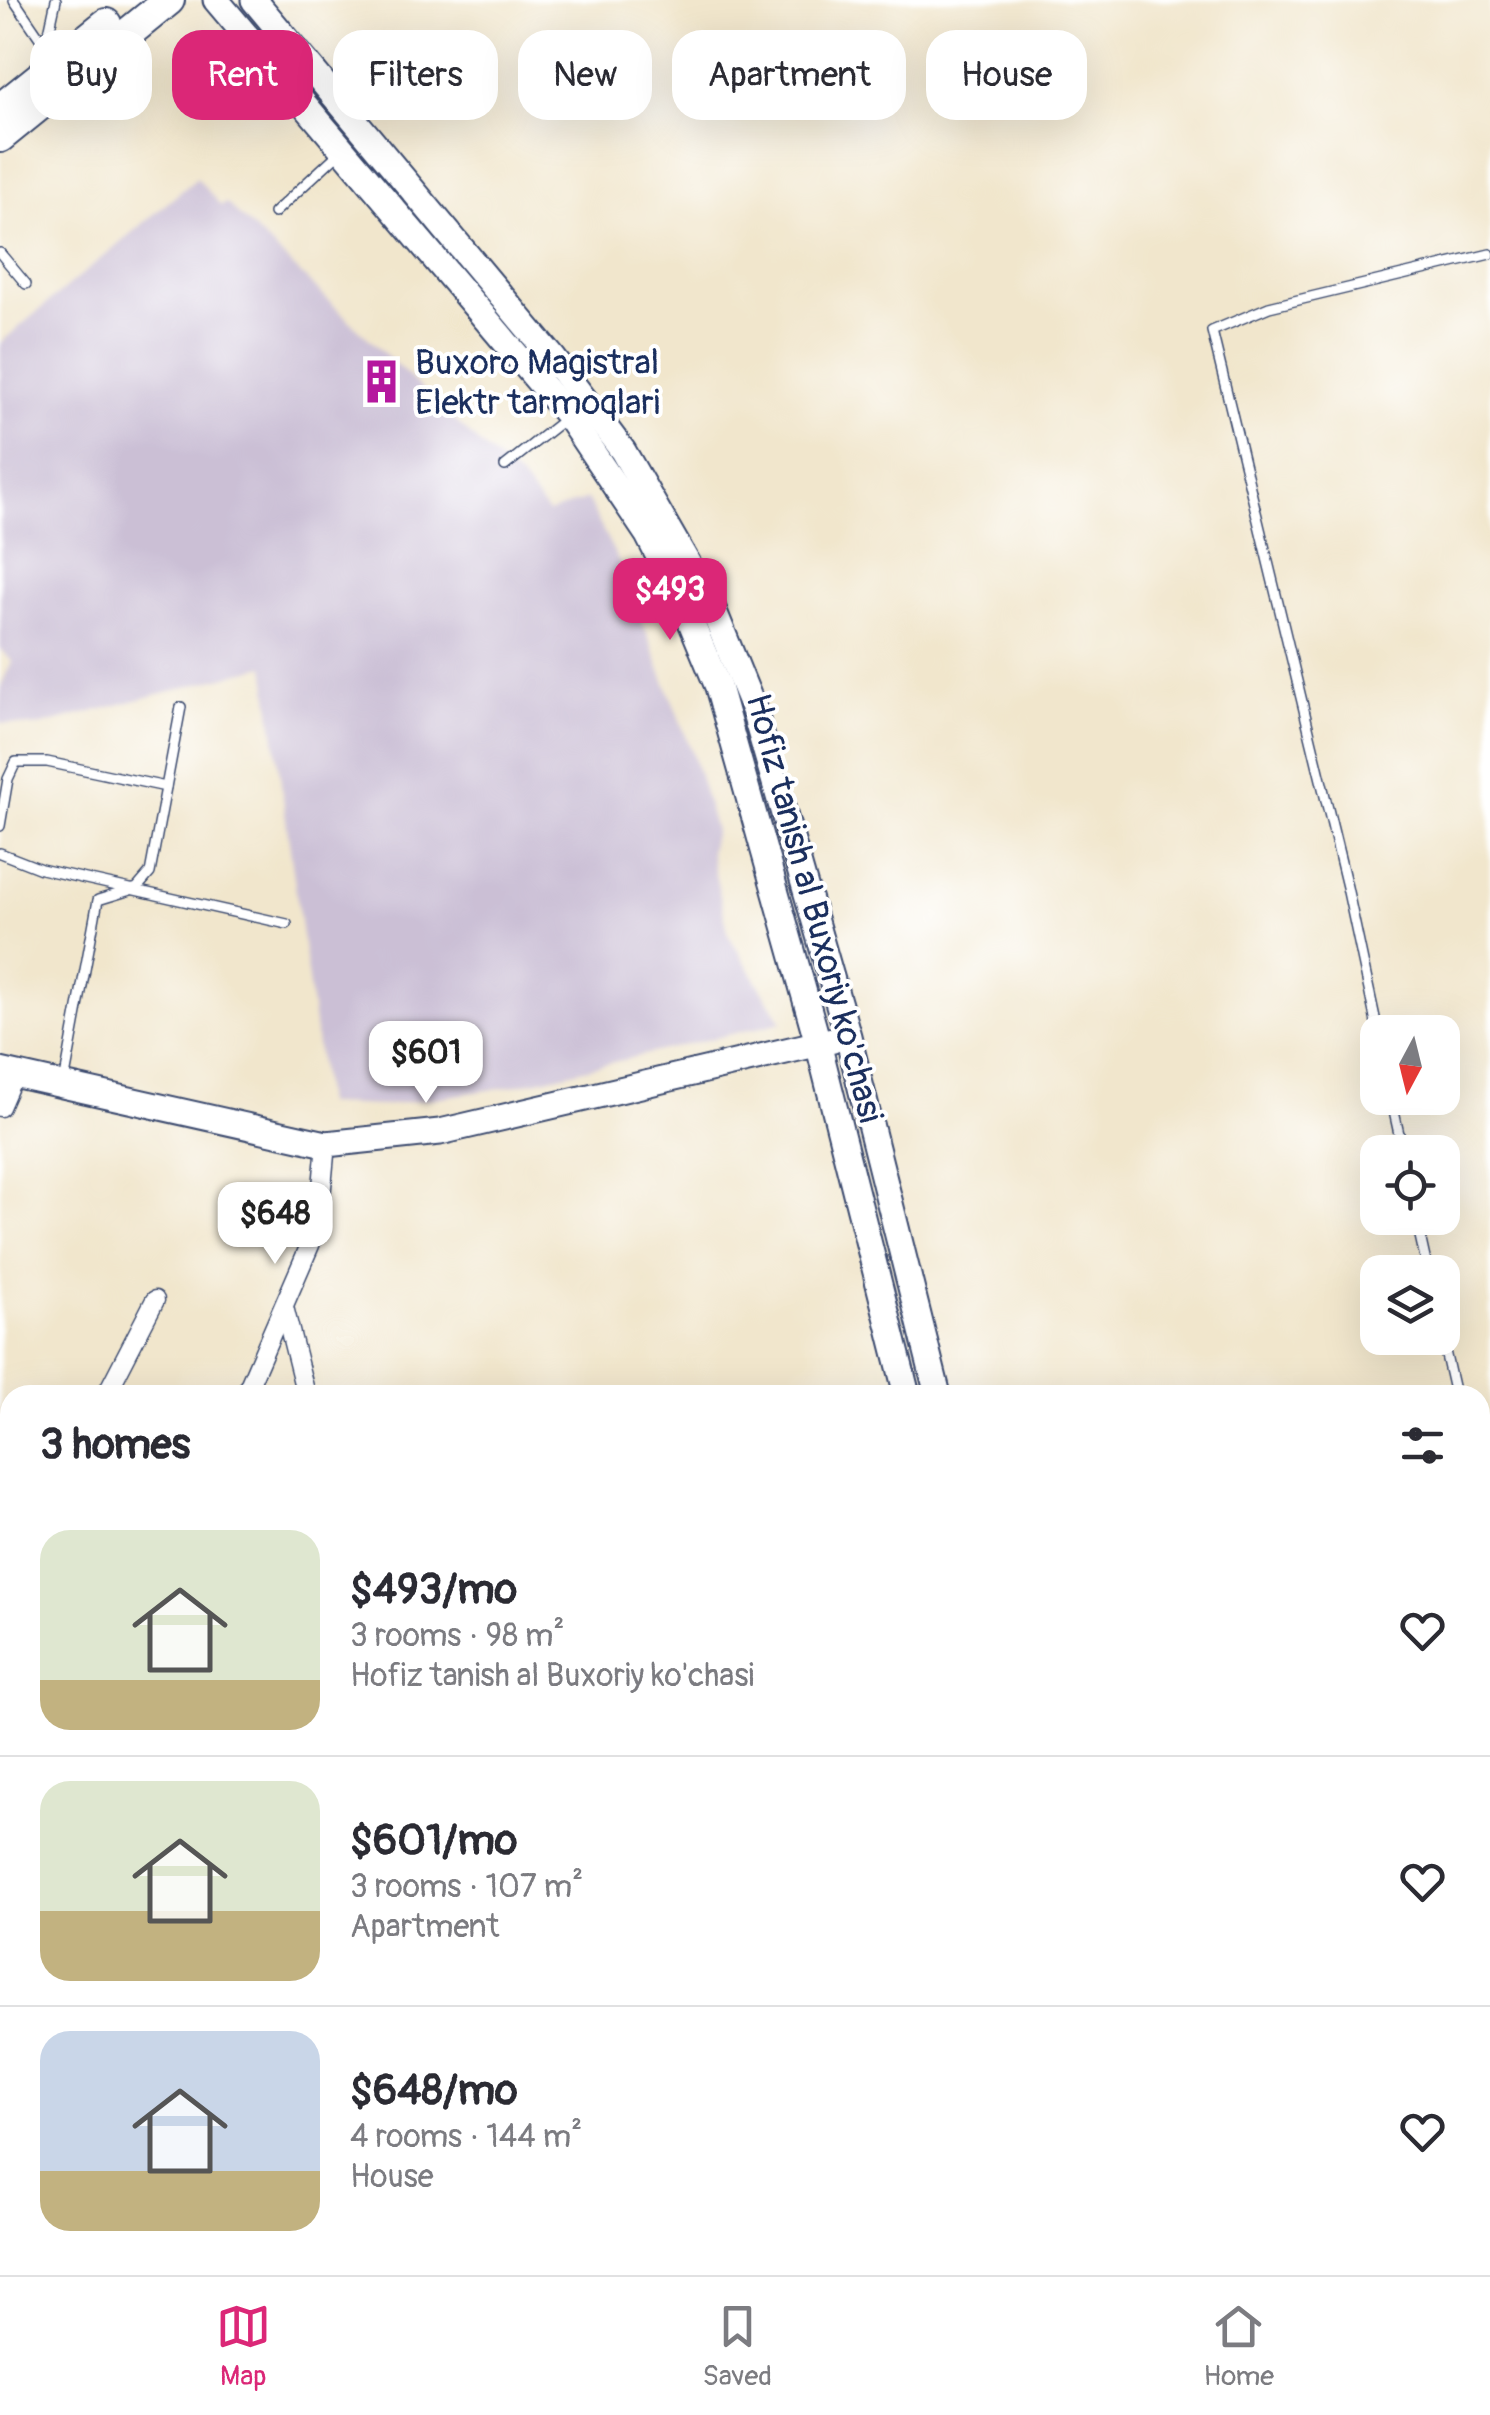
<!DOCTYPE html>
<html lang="en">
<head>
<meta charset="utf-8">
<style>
  body { margin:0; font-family:Pangolin,sans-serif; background:#f2f2f3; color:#2b2b33; height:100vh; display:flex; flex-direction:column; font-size:38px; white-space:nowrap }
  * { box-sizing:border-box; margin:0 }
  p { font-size:32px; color:#7c7c81 }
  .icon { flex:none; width:55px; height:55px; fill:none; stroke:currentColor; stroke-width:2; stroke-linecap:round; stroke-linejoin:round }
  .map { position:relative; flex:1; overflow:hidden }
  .side { position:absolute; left:0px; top:1385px; width:1490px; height:890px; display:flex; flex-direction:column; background:#fff; border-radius:30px 30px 0 0; box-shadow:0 10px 40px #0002 }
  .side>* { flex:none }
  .top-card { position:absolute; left:30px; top:30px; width:1430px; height:90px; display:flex; gap:20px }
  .needle { width:65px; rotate:187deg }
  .controls { position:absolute; left:1360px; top:1015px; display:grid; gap:20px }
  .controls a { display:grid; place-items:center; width:100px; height:100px; border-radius:20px; background:#fff; box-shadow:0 10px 40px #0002; font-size:50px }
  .price { position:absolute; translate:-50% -85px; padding:0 22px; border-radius:20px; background:#fff; color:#222; font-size:32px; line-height:65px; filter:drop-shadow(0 2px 5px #0008) }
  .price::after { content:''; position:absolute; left:50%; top:60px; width:30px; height:22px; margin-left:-15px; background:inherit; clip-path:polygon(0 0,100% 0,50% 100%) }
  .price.current { background:#db2777; color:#fff }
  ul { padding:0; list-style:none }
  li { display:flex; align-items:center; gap:30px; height:250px; padding:0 40px }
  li+li { border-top:2px solid #e1e1e2 }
  li span { display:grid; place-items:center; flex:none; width:280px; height:200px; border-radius:30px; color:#555 }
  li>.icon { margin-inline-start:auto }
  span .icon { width:120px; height:120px; fill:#fffc; stroke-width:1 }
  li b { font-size:42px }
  h2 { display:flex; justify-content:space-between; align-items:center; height:120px; padding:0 40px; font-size:42px }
  .tag { padding:0 35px; border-radius:30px; background:#fff; box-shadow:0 10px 40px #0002; font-size:35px; line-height:90px }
  .tag.current { background:#db2777; color:#fff }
  .tabs { display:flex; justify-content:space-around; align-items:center; height:140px; border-top:2px solid #e1e1e2; background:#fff; font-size:28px; color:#7c7c81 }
  .tabs a { display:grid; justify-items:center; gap:5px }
  .tabs .current { color:#db2777 }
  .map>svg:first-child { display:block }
</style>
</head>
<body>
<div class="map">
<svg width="1490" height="2275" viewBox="0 0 1490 2275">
  <rect width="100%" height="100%" fill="#fff"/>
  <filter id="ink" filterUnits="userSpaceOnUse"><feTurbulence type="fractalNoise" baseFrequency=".01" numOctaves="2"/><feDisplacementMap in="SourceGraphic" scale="20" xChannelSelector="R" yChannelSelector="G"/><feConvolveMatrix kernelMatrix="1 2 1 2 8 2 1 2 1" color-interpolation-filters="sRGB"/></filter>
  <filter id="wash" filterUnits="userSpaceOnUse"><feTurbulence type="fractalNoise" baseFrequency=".0048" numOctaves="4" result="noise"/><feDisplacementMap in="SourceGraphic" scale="40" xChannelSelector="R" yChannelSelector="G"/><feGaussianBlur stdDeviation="2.25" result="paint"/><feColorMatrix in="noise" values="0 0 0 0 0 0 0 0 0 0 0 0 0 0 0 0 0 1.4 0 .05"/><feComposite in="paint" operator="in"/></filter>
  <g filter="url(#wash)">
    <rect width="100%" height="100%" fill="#f1e6cc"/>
    <polygon fill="#cbbfd5" points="197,178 221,206 226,203 485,449 521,479 548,513 587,499 623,570 692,752 715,830 710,852 729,936 782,1022 509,1087 382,1106 325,1104 265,666 35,727 0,723 0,688 12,661 0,649 0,343"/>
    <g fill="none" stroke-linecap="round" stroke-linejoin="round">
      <g stroke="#78ace5" stroke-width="20">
        <polyline points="1480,1891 1490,1877"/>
        <polyline points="1229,2275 1236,2265"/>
      </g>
    </g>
  </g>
  <g filter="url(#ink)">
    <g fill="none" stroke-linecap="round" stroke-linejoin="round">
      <defs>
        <g id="lane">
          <polyline points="14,0 46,47 42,62"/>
          <polyline points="46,46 56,0"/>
          <polyline points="274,213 340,152"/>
          <polyline points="0,253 26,284"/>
          <polyline points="505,466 566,418"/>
          <polyline points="0,826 8,779 16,762 47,762 166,787"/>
          <polyline points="0,853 41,869 287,924"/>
          <polyline points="1378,1032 1347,887 1212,331 1269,307 1490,254"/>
          <polyline points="64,1083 98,900 137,888 150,873 181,707"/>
          <polyline points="1391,1098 1403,1152"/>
          <polyline points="1416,1218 1428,1272"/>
          <polyline points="1442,1338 1455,1395"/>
          <polyline points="1480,1513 1489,1554"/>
          <polyline points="1131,2265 1135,2275"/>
        </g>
        <g id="street">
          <polyline points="0,1107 14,1075"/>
          <polyline points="284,1307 306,1395"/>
          <polyline points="106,1395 155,1300"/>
          <polyline points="245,1395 310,1245 319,1219 326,1144"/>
          <polyline points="0,1602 10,1582"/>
          <polyline points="0,1920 10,1909"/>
          <polyline points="0,2081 10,2029"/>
          <polyline points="199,2275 208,2265"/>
          <polyline points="443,2275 464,2265"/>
        </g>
        <g id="secondary">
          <polyline points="216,0 568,416 648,535 686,610 718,687 818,1043 907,1395"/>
          <polyline points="254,0 553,358 623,451 711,604 754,710 848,1036 938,1395"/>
          <polyline points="0,1071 326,1144 440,1132 833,1040"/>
          <polyline points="1480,1841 1490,1828"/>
          <polyline points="1480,1935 1490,1922"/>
          <polyline points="1480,1990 1490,1992"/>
          <polyline points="1480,2040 1490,2042"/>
          <polyline points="1480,2091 1490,2088"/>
          <polyline points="1184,2275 1190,2265"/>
          <polyline points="1263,2275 1270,2265"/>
        </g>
        <g id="primary">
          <polyline points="0,109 106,24"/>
          <polyline points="0,137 169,0"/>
        </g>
      </defs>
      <use href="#lane" stroke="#3b4a6e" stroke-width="12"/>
      <use href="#street" stroke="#3b4a6e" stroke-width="21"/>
      <use href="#secondary" stroke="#3b4a6e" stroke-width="29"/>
      <use href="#primary" stroke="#3b4a6e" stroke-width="34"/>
      <g stroke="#3b4a6e" stroke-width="4" stroke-dasharray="2.5 8" stroke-linecap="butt">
        <polyline points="1480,1800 1490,1787"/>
        <polyline points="606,2275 634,2265"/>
        <polyline points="1156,2275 1162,2265"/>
        <polyline points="1310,2275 1317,2265"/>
      </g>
      <use href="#lane" stroke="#fff" stroke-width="9"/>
      <use href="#street" stroke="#fff" stroke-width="18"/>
      <use href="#secondary" stroke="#fff" stroke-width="25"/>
      <use href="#primary" stroke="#fff" stroke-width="30"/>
    </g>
  </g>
  <defs>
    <symbol id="building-bare" viewBox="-9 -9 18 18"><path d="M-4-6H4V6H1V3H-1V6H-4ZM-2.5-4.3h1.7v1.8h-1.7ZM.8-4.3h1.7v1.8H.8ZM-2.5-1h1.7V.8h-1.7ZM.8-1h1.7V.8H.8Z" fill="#b5179e" stroke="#fff" stroke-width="2.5" paint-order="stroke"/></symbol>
  </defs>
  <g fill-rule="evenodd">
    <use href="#building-bare" x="350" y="350" width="63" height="63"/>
  </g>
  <g text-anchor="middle" stroke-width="8" stroke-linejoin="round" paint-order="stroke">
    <g font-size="35" fill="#1b2f5e" stroke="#fff" text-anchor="start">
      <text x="415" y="374">Buxoro Magistral<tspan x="415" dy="40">Elektr tarmoqlari</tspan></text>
    </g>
    <g font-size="35" fill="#1b2f5e" stroke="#fff">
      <text transform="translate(815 908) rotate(75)" y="12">Hofiz tanish al Buxoriy ko'chasi</text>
    </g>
  </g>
</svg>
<div class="controls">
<a><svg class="needle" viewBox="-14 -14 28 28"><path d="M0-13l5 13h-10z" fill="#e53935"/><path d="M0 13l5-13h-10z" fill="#7c7c81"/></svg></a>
<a><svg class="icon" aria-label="locate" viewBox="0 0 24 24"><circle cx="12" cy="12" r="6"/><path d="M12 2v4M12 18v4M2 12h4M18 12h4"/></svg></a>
<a><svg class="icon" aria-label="layers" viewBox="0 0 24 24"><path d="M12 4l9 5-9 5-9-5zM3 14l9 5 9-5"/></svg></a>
</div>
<b class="price current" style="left:670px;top:643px">$493</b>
<b class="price" style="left:426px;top:1106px">$601</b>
<b class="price" style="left:275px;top:1267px">$648</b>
<div class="top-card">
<a class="tag">Buy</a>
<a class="tag current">Rent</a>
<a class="tag">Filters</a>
<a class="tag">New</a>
<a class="tag">Apartment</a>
<a class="tag">House</a>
</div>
<section class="side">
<h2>3 homes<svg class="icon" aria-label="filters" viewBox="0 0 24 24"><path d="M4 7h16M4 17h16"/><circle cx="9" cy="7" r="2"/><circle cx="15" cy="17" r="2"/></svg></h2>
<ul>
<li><span style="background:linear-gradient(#dfe7d0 75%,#c2b280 0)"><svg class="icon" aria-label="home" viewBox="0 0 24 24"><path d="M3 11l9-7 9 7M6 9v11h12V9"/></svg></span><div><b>$493/mo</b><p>3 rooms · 98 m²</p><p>Hofiz tanish al Buxoriy ko'chasi</p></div><svg class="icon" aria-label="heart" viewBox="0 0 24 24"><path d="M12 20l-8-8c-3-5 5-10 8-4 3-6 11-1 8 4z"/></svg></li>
<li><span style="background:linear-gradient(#dfe7d0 65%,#c2b280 0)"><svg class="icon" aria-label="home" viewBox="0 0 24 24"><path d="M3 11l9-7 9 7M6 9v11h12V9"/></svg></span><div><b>$601/mo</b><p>3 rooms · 107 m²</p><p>Apartment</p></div><svg class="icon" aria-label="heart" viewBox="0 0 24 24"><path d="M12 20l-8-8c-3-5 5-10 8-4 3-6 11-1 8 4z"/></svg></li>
<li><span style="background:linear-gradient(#c9d6e8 70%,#c2b280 0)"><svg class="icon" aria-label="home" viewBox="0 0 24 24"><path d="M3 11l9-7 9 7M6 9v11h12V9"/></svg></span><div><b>$648/mo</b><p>4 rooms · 144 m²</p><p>House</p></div><svg class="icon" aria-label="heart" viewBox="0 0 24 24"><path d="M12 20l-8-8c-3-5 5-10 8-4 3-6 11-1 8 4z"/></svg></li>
</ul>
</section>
</div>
<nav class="tabs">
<a class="current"><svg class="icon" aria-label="map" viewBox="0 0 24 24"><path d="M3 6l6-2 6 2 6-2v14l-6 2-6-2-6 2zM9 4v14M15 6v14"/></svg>Map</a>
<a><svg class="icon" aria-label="saved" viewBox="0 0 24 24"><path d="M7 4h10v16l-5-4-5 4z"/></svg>Saved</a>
<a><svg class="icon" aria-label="home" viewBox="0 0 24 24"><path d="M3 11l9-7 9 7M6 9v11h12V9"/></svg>Home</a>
</nav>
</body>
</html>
